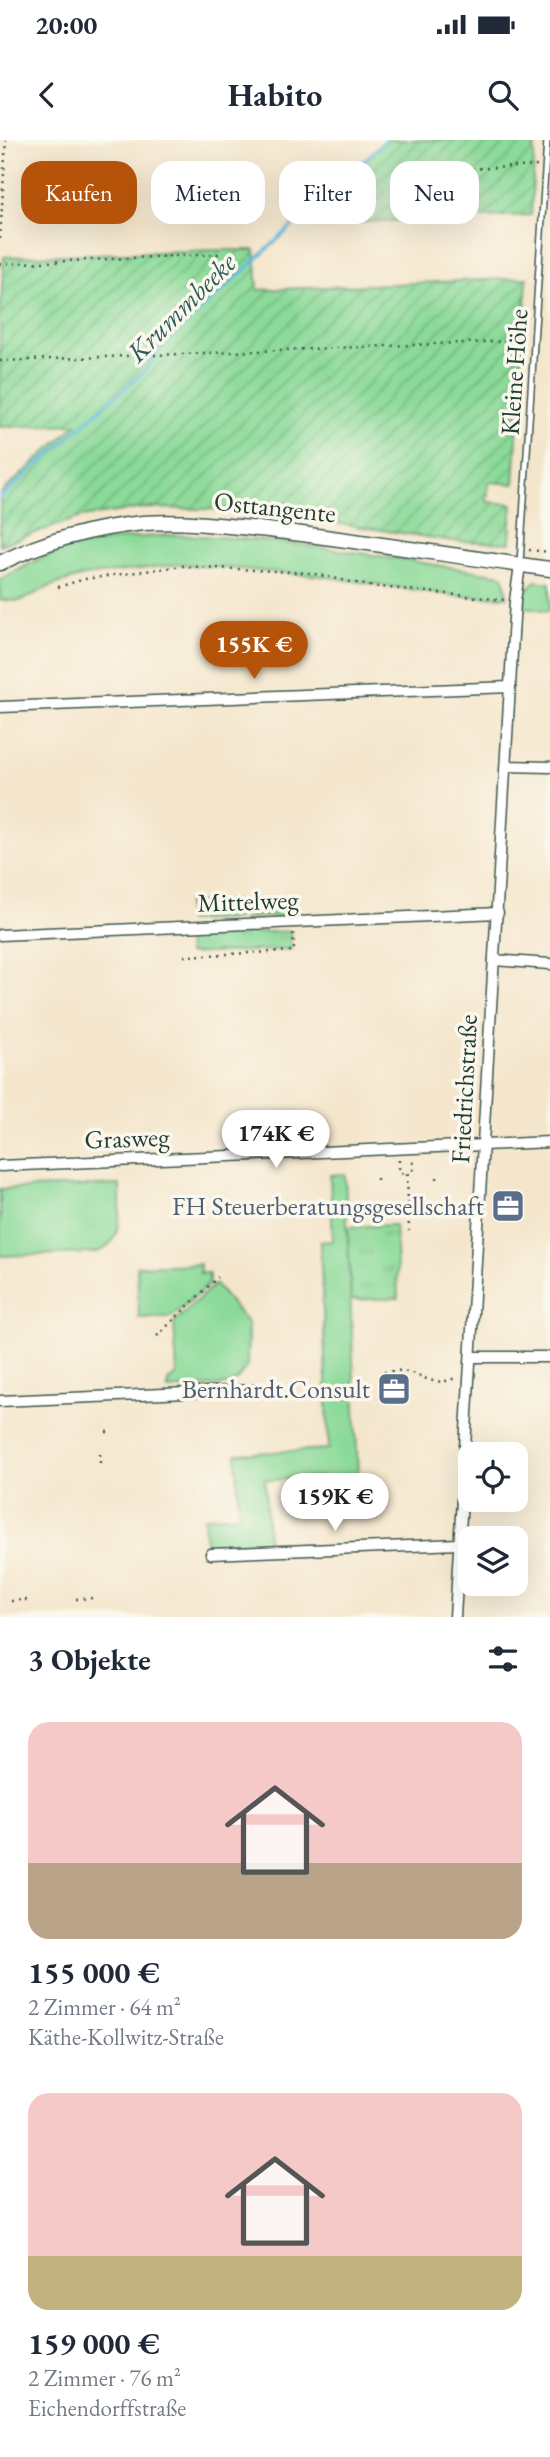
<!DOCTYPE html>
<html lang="de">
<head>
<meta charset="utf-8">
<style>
  body { margin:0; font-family:"EB Garamond",serif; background:#f6f6f7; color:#1f2937; height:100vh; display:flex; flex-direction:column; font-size:26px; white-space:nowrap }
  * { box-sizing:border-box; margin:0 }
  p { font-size:23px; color:#747a83 }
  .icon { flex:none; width:38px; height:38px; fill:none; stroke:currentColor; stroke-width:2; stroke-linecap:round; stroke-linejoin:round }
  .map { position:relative; height:1477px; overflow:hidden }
  .side { display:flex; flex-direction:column; background:#fff; flex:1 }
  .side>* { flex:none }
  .guide { position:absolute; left:21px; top:21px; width:509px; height:63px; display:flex; gap:14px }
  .fabs { position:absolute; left:458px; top:1302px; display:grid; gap:14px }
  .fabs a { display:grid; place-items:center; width:70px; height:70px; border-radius:14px; background:#fff; box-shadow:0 7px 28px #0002; font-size:35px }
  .price { position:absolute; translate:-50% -60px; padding:0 16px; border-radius:24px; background:#fff; color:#222; font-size:23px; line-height:46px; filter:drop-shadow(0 2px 4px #0008) }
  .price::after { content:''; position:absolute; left:50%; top:42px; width:21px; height:16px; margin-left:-10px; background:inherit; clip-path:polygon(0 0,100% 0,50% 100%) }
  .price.current { background:#b45309; color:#fff }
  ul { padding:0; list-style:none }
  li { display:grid; align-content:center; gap:14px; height:371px; padding:0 28px }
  li span { display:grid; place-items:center; height:217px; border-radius:21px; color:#555 }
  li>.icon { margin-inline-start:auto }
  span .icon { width:126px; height:126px; fill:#fffc; stroke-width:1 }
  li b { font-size:30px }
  h2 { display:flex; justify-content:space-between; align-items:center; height:84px; padding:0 28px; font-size:30px }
  .chip { padding:0 24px; border-radius:21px; background:#fff; box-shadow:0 7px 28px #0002; font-size:24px; line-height:63px }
  .chip.current { background:#b45309; color:#fff }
  .status { display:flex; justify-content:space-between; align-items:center; height:49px; padding:0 35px; background:#fff; direction:ltr }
  .status svg { height:19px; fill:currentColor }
  header { display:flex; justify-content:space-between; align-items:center; height:91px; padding:0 28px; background:#fff; font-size:32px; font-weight:700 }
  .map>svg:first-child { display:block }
</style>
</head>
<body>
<div class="status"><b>20:00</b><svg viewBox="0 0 49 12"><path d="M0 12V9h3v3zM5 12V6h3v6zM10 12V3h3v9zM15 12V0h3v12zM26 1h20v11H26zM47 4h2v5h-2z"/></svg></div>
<header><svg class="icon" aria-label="back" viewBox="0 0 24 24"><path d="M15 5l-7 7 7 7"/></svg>Habito<svg class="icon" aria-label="search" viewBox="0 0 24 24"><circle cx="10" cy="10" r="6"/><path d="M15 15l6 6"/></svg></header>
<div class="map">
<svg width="550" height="1477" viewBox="0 0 550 1477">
  <defs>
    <pattern id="park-tufts" width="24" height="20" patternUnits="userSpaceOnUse" patternTransform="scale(1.75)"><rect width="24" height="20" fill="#8bda99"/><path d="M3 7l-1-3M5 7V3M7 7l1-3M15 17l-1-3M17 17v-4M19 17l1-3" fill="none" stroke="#71b27e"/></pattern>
    <pattern id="garden-furrows" width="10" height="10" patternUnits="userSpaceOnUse" patternTransform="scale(1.75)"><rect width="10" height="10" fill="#8bda99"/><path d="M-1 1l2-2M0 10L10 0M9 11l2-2" fill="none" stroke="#71b27e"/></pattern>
  </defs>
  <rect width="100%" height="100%" fill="#fbf7ec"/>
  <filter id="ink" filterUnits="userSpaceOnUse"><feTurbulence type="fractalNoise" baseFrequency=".0143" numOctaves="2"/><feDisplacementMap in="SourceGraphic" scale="14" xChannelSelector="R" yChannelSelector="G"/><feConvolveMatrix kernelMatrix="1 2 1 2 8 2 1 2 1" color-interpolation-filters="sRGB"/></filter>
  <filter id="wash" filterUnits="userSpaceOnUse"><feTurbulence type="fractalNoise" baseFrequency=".00686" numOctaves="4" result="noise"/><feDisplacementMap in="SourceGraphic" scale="28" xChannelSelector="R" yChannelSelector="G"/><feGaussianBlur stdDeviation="1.57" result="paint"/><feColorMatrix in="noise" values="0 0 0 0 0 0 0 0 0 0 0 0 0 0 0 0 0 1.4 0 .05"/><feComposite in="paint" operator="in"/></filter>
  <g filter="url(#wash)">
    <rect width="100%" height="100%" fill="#f4e6cc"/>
    <g fill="#8bda99" stroke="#558c66" stroke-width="2">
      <path d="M170,395C282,397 392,419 502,435L505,441L507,457L456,456L320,436L181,424L84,436L53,445L20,461L0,460V439L44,417L67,409L118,399Z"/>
      <polygon points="535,441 550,443 550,471 524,467 525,451"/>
      <polygon points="289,759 290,776 243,778 243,761"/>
      <polygon points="236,761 237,779 188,781 187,763"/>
      <polygon points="345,1034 358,1336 265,1340 268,1402 206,1405 204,1377 239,1375 236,1314 329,1309 320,1102 333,1101 330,1035"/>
      <path d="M120,1045C120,1070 124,1107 93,1113L0,1116V1049Z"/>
      <polygon points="200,1124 200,1133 209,1133 209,1144 171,1177 139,1178 137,1126"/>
      <polygon points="215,1144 248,1184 247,1225 239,1238 228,1245 168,1249 168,1241 177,1235 174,1182"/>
    </g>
    <g fill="url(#park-tufts)" stroke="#558c66" stroke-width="2">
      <polygon points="290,791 291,809 188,814 187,795"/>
      <polygon points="395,1085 398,1158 351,1160 348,1087"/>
    </g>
    <g fill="url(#garden-furrows)" stroke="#558c66" stroke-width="2">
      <polygon points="387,0 535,0 531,75 295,85"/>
      <polygon points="218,110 255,110 258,150 527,138 514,344 489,342 487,362 512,364 510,403 453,401 250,370 144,368 81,377 0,405 0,354 77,284 0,287 0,179 4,117"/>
    </g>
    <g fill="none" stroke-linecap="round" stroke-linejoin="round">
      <polyline stroke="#5eb7db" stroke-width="3.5" points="0,358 145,230 164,204 386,0"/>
    </g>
  </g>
  <g filter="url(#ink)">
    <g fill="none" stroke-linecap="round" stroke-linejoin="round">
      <defs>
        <polyline id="service" points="520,423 547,0"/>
        <g id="minor">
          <polyline points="0,567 510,547"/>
          <polyline points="506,626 550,627"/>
          <polyline points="0,795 498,773"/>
          <polyline points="494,820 550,824"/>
          <polyline points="0,1026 550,1002"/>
          <polyline points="471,1217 550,1217"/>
          <polyline points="0,1261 257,1250"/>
          <polyline points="211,1414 459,1404"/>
          <polyline points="455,1477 515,461 520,425"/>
        </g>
        <path id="tertiary" d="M0,423C45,401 92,388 143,383C190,380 239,387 286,392C374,403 462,417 550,429"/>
      </defs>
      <use href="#service" stroke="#3f564b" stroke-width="8"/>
      <use href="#minor" stroke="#3f564b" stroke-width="13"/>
      <use href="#tertiary" stroke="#3f564b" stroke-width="17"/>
      <g stroke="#3f564b" stroke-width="2.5" stroke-dasharray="2 5" stroke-linecap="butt">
        <polyline points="416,31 539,26"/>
        <polyline points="0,99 6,0"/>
        <polyline points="0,124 219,114"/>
        <polyline points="0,221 514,201"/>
        <polyline points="529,410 550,412"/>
        <polyline points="58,447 85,439 182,426 310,433 370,446 505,460"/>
        <polyline points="184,816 294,811 293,791"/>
        <polyline points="399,1020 399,1031 404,1035 410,1034 413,1031 413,1020"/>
        <polyline points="407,1034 409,1091"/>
        <polyline points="437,1037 437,1041"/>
        <polyline points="377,1038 377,1043"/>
        <polyline points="157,1196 218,1137"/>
        <path d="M384,1232C390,1232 396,1230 402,1231C426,1234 430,1249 458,1237"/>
        <polyline points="106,1292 110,1292"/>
        <polyline points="100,1314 100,1324"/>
        <polyline points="76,1459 93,1458"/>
        <polyline points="11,1461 28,1460"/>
      </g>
      <use href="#service" stroke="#fff" stroke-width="5"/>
      <use href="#minor" stroke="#fff" stroke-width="10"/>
      <use href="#tertiary" stroke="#fff" stroke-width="14"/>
    </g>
  </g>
  <defs>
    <symbol id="office-square" viewBox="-11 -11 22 22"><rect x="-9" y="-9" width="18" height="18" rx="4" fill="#5c6f8a" stroke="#fbf7ec"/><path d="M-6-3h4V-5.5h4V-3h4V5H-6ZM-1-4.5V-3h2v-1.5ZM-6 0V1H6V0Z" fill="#fff"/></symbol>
  </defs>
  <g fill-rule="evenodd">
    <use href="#office-square" x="489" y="1047" width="38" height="38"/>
    <use href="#office-square" x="375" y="1230" width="38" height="38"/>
  </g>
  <g text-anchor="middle" stroke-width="7" stroke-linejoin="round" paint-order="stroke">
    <g font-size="26" fill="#1f3d34" stroke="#fbf7ec">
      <text transform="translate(514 232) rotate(-86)" y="9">Kleine Höhe</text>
      <text transform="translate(275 367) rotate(6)" y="9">Osttangente</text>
      <text transform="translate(248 761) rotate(-2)" y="9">Mittelweg</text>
      <text transform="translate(464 949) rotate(-87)" y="9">Friedrichstraße</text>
      <text transform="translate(127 998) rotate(-2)" y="9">Grasweg</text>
    </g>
    <g font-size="26" fill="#4e5e75" stroke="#fbf7ec" text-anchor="end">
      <text x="484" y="1075">FH Steuerberatungsgesellschaft</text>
      <text x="370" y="1258">Bernhardt.Consult</text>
    </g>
    <g font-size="28" font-style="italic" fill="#2f5c5e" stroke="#fbf7ec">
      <text transform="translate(181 167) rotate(-45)" y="10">Krummbeeke</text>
    </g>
  </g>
</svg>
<div class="fabs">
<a><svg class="icon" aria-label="locate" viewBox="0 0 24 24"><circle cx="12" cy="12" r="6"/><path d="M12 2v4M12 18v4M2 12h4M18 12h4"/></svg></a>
<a><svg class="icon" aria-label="layers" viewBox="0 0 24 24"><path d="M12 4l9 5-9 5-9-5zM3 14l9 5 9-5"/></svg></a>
</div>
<b class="price current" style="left:254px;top:541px">155K €</b>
<b class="price" style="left:276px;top:1030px">174K €</b>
<b class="price" style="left:335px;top:1393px">159K €</b>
<div class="guide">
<a class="chip current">Kaufen</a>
<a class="chip">Mieten</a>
<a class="chip">Filter</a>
<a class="chip">Neu</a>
</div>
</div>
<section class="side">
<h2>3 Objekte<svg class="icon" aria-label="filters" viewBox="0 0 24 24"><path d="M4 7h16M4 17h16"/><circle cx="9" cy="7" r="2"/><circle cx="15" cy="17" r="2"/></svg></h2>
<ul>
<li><span style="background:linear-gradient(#f6c9c9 65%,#b9a48a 0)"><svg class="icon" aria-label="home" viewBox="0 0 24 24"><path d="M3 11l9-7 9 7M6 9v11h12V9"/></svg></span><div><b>155 000 €</b><p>2 Zimmer · 64 m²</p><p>Käthe-Kollwitz-Straße</p></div></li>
<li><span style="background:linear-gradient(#f6c9c9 75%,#c2b280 0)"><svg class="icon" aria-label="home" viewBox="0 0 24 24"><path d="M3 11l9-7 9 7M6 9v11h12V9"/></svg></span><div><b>159 000 €</b><p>2 Zimmer · 76 m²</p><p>Eichendorffstraße</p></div></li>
</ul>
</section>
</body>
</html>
